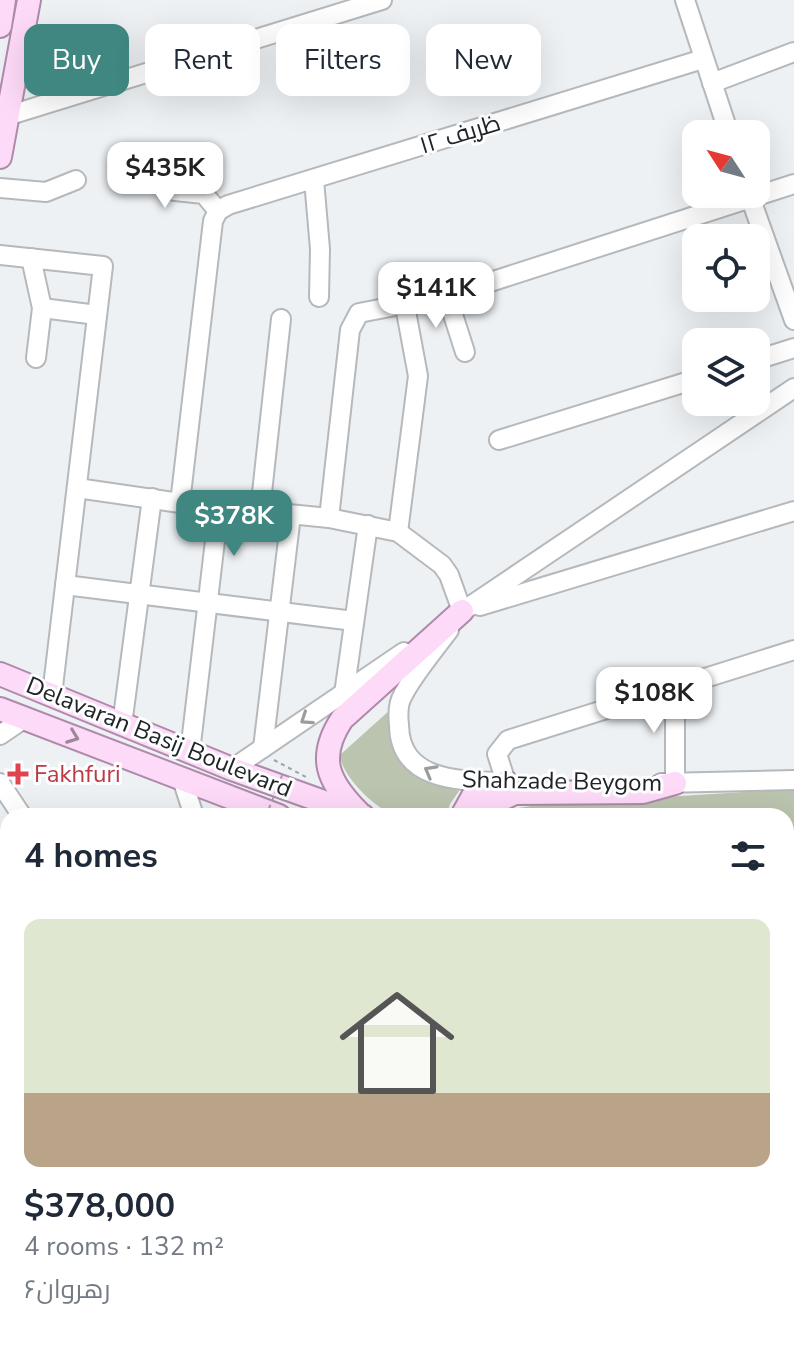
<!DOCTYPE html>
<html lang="en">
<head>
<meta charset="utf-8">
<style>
  body { margin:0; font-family:"Nunito Sans",Cairo,sans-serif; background:#f2f2f3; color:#1f2937; height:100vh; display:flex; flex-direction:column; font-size:30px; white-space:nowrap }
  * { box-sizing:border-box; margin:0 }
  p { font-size:26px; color:#747a83 }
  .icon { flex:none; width:44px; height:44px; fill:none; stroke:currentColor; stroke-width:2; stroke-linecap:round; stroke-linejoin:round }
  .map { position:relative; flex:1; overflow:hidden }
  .side { position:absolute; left:0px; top:808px; width:794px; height:538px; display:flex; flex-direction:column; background:#fff; border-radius:24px 24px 0 0; box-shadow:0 8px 32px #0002 }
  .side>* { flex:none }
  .hud { position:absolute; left:24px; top:24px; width:746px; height:72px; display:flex; gap:16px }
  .needle { width:52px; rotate:306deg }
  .tools { position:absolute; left:682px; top:120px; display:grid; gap:16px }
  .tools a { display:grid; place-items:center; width:88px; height:88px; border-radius:16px; background:#fff; box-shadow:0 8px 32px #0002; font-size:40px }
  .price { position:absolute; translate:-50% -68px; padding:0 18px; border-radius:16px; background:#fff; color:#222; font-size:26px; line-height:52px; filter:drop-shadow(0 2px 4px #0008) }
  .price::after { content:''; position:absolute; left:50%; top:48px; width:24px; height:18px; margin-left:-12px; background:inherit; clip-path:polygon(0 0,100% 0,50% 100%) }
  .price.on { background:#408781; color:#fff }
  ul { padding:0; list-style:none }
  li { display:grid; align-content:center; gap:16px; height:424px; padding:0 24px }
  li+li { border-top:2px solid #e0e1e3 }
  li span { display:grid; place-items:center; height:248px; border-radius:16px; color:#555 }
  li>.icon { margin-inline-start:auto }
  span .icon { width:144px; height:144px; fill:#fffc; stroke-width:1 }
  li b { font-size:34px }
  h2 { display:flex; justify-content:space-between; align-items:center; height:96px; padding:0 24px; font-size:34px }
  .tag { padding:0 28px; border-radius:16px; background:#fff; box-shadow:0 8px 32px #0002; font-size:28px; line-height:72px }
  .tag.on { background:#408781; color:#fff }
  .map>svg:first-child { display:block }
</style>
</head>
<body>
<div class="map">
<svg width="794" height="1345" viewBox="0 0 794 1345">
  <rect width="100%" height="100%" fill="#edf1f4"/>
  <g fill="#bbc4ae">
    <path d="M390,710C391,736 395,765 421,779C432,785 447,787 459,791L450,804L446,816C431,816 412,819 396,815C378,812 337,772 341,754Z"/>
    <polygon points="794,789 794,956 786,953 786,816 503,816 507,810 537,805"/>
  </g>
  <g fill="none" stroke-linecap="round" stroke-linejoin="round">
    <defs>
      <g id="minor">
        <polyline points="685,0 729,134"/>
        <polyline points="712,83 794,52"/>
        <polyline points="7,116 382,0"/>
        <polyline points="133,172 166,175 169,179 169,186 175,191 204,194 218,211"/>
        <polyline points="314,180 320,249 319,297"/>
        <polyline points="0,188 46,192 76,180"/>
        <polyline points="749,194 794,320"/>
        <polyline points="218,211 228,205 703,59"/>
        <polyline points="0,255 103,266 52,695"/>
        <polyline points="31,258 42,308 36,358"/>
        <polyline points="447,296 465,352"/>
        <polyline points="42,308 97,315"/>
        <polyline points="756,360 794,348"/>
        <polyline points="499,440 696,379"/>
        <polyline points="77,488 180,503 329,518 398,532 442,565 449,575 462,611"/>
        <polyline points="180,503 213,221 218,211"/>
        <polyline points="260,511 281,319"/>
        <polyline points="329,518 350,330 359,313 447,296 794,184"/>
        <polyline points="398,532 418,376 405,306"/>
        <polyline points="65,585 354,621"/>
        <polyline points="480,606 794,511"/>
        <polyline points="451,619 794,388"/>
        <path d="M449,630C435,649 413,675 403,695C398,703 398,716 399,725C400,782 461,781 503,782"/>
        <polyline points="344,694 368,525"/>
        <polyline points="122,725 152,498"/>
        <polyline points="0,735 25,718"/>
        <polyline points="263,748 291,515"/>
        <polyline points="190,752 219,507"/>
        <polyline points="232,769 404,652"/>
        <polyline points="182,779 194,816"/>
        <polyline points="506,782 497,754 508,740 794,650"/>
        <polyline points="0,783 22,816"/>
        <polyline points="661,783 794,780"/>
        <polyline points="675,783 675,687"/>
        <polyline points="0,859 8,853"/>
        <polyline points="0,920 8,915"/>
        <polyline points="0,1016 8,1010"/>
        <polyline points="0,1075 8,1069"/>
        <polyline points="0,1215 8,1209"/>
        <polyline points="786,1252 794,1250"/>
        <polyline points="0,1335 8,1334"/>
        <polyline points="22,1338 24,1345"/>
        <polyline points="103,1338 104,1345"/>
        <polyline points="422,1338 422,1345"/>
        <polyline points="510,1338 511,1345"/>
        <polyline points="573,1338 574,1345"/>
        <polyline points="646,1338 647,1345"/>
        <polyline points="767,1338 767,1345"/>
      </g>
      <g id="major">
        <polyline points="0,26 4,0"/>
        <polyline points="0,157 29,0"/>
        <polyline points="0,674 232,769 363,816"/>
        <polyline points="0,709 279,816"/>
        <path d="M358,812C327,781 317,757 342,719L462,611"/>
        <polyline points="462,816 473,796 506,782"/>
        <polyline points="485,816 495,802 515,793 643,792 675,783"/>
        <polyline points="786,979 794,982"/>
        <polyline points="786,1012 794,1016"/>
      </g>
    </defs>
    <use href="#minor" stroke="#b6b9bc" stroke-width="22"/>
    <use href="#major" stroke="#af8aaa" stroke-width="26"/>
    <polyline stroke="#9fa2a4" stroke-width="2" stroke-dasharray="4 4" stroke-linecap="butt" points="274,760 306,777"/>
    <use href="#minor" stroke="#fff" stroke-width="18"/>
    <use href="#major" stroke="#fddaf7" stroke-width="22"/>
    <polyline stroke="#9fa2a4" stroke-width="2" stroke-dasharray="4 4" stroke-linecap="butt" points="266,816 283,773"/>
  </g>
  <defs><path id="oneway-chevron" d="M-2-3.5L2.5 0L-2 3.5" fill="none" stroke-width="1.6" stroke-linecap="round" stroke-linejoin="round" transform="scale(2)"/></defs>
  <g stroke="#9b9c9c">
    <use href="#oneway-chevron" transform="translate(306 719) rotate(146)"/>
    <use href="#oneway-chevron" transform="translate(430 771) rotate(-151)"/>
  </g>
  <use stroke="#9a8898" href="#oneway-chevron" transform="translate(73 737) rotate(21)"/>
  <path fill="#e0444e" stroke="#fcfeff" stroke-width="3" d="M14 762h8v8h8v8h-8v8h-8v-8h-8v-8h8z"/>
  <g text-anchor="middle" stroke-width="6" stroke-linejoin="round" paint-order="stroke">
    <g font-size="24" fill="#212324" stroke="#fcfeff">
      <text transform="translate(460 134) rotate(-17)" y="8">ظریف ۱۲</text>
      <text transform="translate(159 737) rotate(22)" y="8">Delavaran Basij Boulevard</text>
      <text transform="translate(562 781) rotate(1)" y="8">Shahzade Beygom</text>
    </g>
    <g font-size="24" fill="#be3a42" stroke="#fcfeff" text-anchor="start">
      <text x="34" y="782">Fakhfuri</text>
    </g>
  </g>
</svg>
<div class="tools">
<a><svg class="needle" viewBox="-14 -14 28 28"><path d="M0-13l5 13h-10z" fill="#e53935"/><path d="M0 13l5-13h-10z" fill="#747a83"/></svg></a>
<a><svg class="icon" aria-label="locate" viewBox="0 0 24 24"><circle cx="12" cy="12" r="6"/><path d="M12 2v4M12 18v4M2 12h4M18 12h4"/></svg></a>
<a><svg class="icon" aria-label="layers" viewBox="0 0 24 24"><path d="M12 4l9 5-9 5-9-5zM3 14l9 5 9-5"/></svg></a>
</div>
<b class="price" style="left:165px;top:210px">$435K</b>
<b class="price" style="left:436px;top:330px">$141K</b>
<b class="price on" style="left:234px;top:558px">$378K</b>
<b class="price" style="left:654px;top:735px">$108K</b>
<div class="hud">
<a class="tag on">Buy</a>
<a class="tag">Rent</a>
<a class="tag">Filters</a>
<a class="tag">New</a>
</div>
<section class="side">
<h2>4 homes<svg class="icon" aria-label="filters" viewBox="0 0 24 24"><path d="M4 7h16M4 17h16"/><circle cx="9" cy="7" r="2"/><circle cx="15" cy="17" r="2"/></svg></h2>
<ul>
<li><span style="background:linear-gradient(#dfe7d0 70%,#b9a48a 0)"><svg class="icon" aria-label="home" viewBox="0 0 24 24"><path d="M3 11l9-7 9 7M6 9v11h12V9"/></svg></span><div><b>$378,000</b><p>4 rooms · 132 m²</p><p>رهروان۶</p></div></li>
</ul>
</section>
</div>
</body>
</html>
